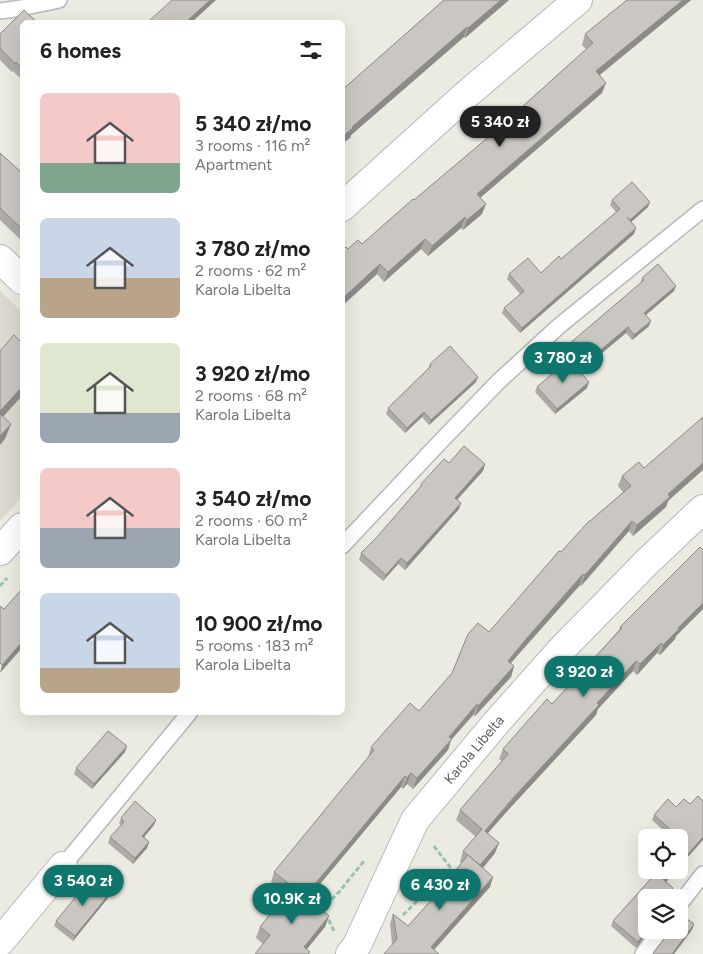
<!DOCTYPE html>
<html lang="en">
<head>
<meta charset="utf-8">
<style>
  body { margin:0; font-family:Figtree,sans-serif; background:#f6f6f6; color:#222; height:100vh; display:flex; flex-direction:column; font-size:19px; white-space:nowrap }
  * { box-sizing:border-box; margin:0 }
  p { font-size:16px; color:#767676 }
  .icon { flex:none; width:28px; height:28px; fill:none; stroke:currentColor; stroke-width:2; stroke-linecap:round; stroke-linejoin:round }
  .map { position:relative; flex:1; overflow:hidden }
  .sheet { position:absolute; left:20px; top:20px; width:325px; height:695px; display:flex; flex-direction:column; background:#fff; border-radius:8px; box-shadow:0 5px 20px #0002 }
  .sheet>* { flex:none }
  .fabs { position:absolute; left:638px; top:829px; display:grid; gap:10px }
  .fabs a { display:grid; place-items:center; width:50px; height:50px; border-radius:8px; background:#fff; box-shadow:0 5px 20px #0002; font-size:25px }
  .price { position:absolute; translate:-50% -42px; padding:0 11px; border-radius:18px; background:#0f766e; color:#fff; font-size:16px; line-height:32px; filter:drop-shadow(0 1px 2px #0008) }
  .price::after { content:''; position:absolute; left:50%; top:30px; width:15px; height:11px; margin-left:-8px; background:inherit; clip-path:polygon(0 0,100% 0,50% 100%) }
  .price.selected { background:#222; color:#fff }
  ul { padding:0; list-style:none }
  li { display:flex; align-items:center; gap:15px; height:125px; padding:0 20px }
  li span { display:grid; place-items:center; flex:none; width:140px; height:100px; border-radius:8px; color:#555 }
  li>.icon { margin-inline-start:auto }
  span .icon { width:60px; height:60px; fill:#fffc; stroke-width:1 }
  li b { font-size:21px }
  h2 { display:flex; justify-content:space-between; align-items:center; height:60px; padding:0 20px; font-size:21px }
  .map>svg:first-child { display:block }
</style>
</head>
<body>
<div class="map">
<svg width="703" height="954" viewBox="0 0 703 954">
  <rect width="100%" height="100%" fill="#ecebe2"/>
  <polygon fill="#dcdad0" points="0,291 22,312 22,497 0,521"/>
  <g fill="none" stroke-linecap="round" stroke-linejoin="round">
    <defs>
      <g id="service">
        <polyline points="0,11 21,8 59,0"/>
        <polyline points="342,546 441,441 498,382 559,326 703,209"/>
        <polyline points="63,866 190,712"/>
        <polyline points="679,905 703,874"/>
        <polyline points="643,954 661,930"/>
      </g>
      <g id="minor">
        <polyline points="342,207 467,94 578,0"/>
        <polyline points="0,259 22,280"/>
        <polyline points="0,551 22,527"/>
        <polyline points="0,942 63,866"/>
        <path id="s1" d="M350,954L357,945L415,820L496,723L560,651L647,562L703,509"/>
      </g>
    </defs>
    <use href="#service" stroke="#b5b8bc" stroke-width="18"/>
    <use href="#minor" stroke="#b5b8bc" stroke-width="30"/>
    <g stroke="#9ac3a8" stroke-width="3" stroke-dasharray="5 2.5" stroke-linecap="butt">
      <polyline points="0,586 7,578"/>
      <polyline points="403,915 451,868 433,845"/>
      <polyline points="334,931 323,908 339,892 364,861"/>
    </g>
    <use href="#service" stroke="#fff" stroke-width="15"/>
    <use href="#minor" stroke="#fff" stroke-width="28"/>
  </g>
  <g fill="#aeaba7">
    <polygon points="444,0 509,0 465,38 464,37 351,135 350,138 342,144 342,90"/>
    <polygon points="627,0 691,0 600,75 602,93 480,198 482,214 463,230 461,228 428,256 421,249 384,282 377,274 342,306 342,250 348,249 362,244 492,134 586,49 582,45 585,34"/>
    <polygon points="22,22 22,80 13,71 12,72 0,60 0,34"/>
    <polygon points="0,153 22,173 22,241 0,220"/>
    <polygon points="612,200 648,207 631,222 634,234 520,333 502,313 504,308 520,294 507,279 509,274 541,273 561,259 616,212 610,205"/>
    <polygon points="642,278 674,291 646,315 649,326 632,340 626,333 580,372 587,388 555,414 535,392 537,387 566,362 560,356 562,350 640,284"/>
    <polygon points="430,364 476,382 429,425 422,417 405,433 386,414 388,408 428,369"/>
    <polygon points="449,463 485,464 483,471 457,500 459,509 405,570 398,564 383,581 359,560 361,553 377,537 420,487 421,484"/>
    <polygon points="622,476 668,501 666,507 633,536 629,531 581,586 580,585 511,663 514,666 511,677 475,716 473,715 451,740 448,750 413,789 407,784 403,789 401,787 307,899 329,916 325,927 263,944 256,938 260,927 286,895 271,882 274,872 368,758 371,747 419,711 489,632 561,552 590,521 623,492 618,486"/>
    <polygon points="703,550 703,609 676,636 675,639 660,655 657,653 637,675 633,671 598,709 596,715 510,808 487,833 495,853 483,868 490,887 434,950 392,944 390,924 393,914 408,926 436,895 461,863 460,862 463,851 476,837 456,820 460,810 502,761 499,759 503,749 552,704 619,630 620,627"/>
    <polygon points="125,752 92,789 74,774 76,768"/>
    <polygon points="668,799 679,867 665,832 652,820 654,815"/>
    <polygon points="121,818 156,820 154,825 144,837 149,842 147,848 133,864 108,843 110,837 121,825 119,824"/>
    <polygon points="646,854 646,870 676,870 666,882 673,888 671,893 646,898 646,930 649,930 636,948 611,926 613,921 652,877 639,866 641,860"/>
    <polygon points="110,893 108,898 73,941 54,926 56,921"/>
  </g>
  <g fill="#8d8b88">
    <polygon points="210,0 216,0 192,22 186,22"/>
    <polygon points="501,0 509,0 465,38 468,28"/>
    <polygon points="683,0 691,0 592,81 596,71"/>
    <polygon points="467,27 464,37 351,135 350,138 342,144 342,137 352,127"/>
    <polygon points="606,83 602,93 473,204 477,194"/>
    <polygon points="650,202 648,207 628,225 630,220"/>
    <polygon points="486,204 482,214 463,230 467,220"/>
    <polygon points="465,217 461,228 428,256 432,246"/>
    <polygon points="636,228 634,234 520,333 522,328"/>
    <polygon points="425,239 421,249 384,282 388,272"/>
    <polygon points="380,264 377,274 342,306 342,299"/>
    <polygon points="676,286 674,291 642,318 644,313"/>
    <polygon points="651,321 649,326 632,340 634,335"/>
    <polygon points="628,327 626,333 576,374 578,369"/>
    <polygon points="478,377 476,382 429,425 431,420"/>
    <polygon points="589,382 587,388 555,414 557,409"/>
    <polygon points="22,387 22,396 0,420 0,411"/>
    <polygon points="424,412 422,417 405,433 407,428"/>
    <polygon points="11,424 5,439 0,445 0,436"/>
    <polygon points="703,463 703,470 668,501 666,507 633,536 637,525 668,494"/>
    <polygon points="485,464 483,471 453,504 455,498"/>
    <polygon points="461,503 459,509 405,570 407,563"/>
    <polygon points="632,521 629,531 581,586 585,575"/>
    <polygon points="401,558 398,564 383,581 386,575"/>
    <polygon points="583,574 580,585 523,649 504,671 508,661 527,638"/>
    <polygon points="703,603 703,609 676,636 675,639 660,655 663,645 678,628"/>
    <polygon points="22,642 22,648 0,673 2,665"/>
    <polygon points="661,643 657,653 637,675 640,664"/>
    <polygon points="636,661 633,671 598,709 596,715 510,808 481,841 485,831 597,703"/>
    <polygon points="514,666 511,677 475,716 478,706"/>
    <polygon points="477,704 473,715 451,740 448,750 413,789 417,778 449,737"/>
    <polygon points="127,746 125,752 92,789 94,784"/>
    <polygon points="411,773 407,784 403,789 407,778"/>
    <polygon points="405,776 401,787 301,907 305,896"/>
    <polygon points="156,820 154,825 140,842 142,836"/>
    <polygon points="703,837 703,840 679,867 679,864"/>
    <polygon points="149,842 147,848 133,864 135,858"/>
    <polygon points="499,843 495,853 477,875 480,865"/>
    <polygon points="674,870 676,870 663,886 665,880"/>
    <polygon points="493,877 490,887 430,954 431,947"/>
    <polygon points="673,888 671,893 667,898 664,898"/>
    <polygon points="110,893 108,898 73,941 75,936"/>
    <polygon points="329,916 325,927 303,954 304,947"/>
    <polygon points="694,924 692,930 674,954 672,954"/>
    <polygon points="647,930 649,930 636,948 638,942"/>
  </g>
  <g fill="#cac7c2" stroke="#8d8b88">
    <polygon points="172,0 210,0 186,22 148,22"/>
    <polygon points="444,0 501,0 468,28 467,27 352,127 353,128 342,137 342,90"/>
    <polygon points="627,0 683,0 596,71 606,83 477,194 486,204 467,220 465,217 432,246 425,239 388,272 380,264 342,299 342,250 346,247 348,249 358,240 362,244 413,199 414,200 492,134 593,43 585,34"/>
    <polygon points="24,10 37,22 22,22 22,69 16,62 15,64 0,48 0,34"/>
    <polygon points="0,153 22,173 22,229 0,208"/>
    <polygon points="632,182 650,202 630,220 627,217 636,228 522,328 504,308 524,291 509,274 528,258 541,273 559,256 561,259 620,209 612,200"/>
    <polygon points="658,264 676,286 644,313 651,321 634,335 628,327 578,369 562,350 644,280 642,278"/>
    <polygon points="14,335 22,343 22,387 0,411 0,351"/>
    <polygon points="450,346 478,377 431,420 424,412 407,428 388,408 431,366 430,364"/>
    <polygon points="569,359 589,382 557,409 537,387"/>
    <polygon points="0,414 11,424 0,436"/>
    <polygon points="703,417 703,463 668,494 670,497 637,525 632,521 585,575 583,574 527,638 508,661 514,666 478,706 477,704 449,737 452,739 417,778 411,773 407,778 405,776 305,896 274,872 374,750 371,747 410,703 419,711 452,673 468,634 478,623 489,632 559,551 561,552 589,521 590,521 631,486 622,476 639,462 644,468"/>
    <polygon points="464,446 485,464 455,498 461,503 407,563 401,558 386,575 361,553 377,537 422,485 421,484 444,459 449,463"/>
    <polygon points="700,547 703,550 703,603 678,628 679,629 663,645 661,643 640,664 636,661 597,703 599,705 513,798 485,831 499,843 480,865 463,851 482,829 460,810 508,754 503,749 547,699 552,704 622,628 620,627"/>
    <polygon points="22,589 22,642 2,665 0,663 0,606 4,609"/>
    <polygon points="108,731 127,746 94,784 76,768"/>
    <polygon points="698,796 703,801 703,837 679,864 679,838 661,838 669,828 654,815 668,799 676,807 684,799 690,804"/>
    <polygon points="135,801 156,820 142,836 149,842 135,858 110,837 124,822 121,818"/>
    <polygon points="646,854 646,864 641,860"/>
    <polygon points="468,855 493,877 431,947 439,954 384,954 397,939 393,914 408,926 436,895"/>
    <polygon points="653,870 674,870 665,880"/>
    <polygon points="656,873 673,888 664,898 646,898 646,930 647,930 638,942 613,921"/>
    <polygon points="91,878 110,893 75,936 56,921"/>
    <polygon points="292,887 329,916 304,947 310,952 308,954 255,954 270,935 260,927"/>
    <polygon points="679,913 694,924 672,954 654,954 653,953 671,930 679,930"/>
  </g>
  <g text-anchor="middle" stroke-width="5" stroke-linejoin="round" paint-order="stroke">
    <g font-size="14" fill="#5b5e62" stroke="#fff">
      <text dy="5" stroke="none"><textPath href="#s1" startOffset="241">Karola Libelta</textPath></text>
    </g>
  </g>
</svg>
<div class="fabs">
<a><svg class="icon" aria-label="locate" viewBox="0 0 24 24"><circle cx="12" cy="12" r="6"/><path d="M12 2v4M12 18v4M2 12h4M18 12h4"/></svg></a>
<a><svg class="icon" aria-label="layers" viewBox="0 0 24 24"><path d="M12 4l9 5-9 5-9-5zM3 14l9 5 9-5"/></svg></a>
</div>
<b class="price selected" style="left:500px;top:148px">5 340 zł</b>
<b class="price" style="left:563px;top:384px">3 780 zł</b>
<b class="price" style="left:584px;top:698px">3 920 zł</b>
<b class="price" style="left:83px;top:907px">3 540 zł</b>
<b class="price" style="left:440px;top:911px">6 430 zł</b>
<b class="price" style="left:292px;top:925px">10.9K zł</b>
<section class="sheet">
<h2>6 homes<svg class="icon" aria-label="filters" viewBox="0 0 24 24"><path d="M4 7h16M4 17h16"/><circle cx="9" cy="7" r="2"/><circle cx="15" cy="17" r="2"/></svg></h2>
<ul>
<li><span style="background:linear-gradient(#f6c9c9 70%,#7fa58c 0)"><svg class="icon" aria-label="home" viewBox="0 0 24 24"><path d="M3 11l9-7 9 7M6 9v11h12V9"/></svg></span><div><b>5 340 zł/mo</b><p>3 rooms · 116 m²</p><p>Apartment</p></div></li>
<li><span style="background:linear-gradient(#c9d6e8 60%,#b9a48a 0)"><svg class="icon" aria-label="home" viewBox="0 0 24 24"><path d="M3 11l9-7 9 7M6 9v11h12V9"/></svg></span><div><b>3 780 zł/mo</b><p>2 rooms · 62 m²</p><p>Karola Libelta</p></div></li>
<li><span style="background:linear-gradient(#dfe7d0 70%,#9aa5b1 0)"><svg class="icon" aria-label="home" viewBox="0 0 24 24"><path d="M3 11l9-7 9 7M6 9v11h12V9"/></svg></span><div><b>3 920 zł/mo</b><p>2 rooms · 68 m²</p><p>Karola Libelta</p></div></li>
<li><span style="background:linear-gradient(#f6c9c9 60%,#9aa5b1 0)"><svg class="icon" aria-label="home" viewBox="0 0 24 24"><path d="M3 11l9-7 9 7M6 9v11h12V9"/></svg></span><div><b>3 540 zł/mo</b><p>2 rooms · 60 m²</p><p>Karola Libelta</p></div></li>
<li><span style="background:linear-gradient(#c9d6e8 75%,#b9a48a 0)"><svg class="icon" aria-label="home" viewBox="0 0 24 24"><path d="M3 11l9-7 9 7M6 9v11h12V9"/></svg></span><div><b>10 900 zł/mo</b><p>5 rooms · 183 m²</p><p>Karola Libelta</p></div></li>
</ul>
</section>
</div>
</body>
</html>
